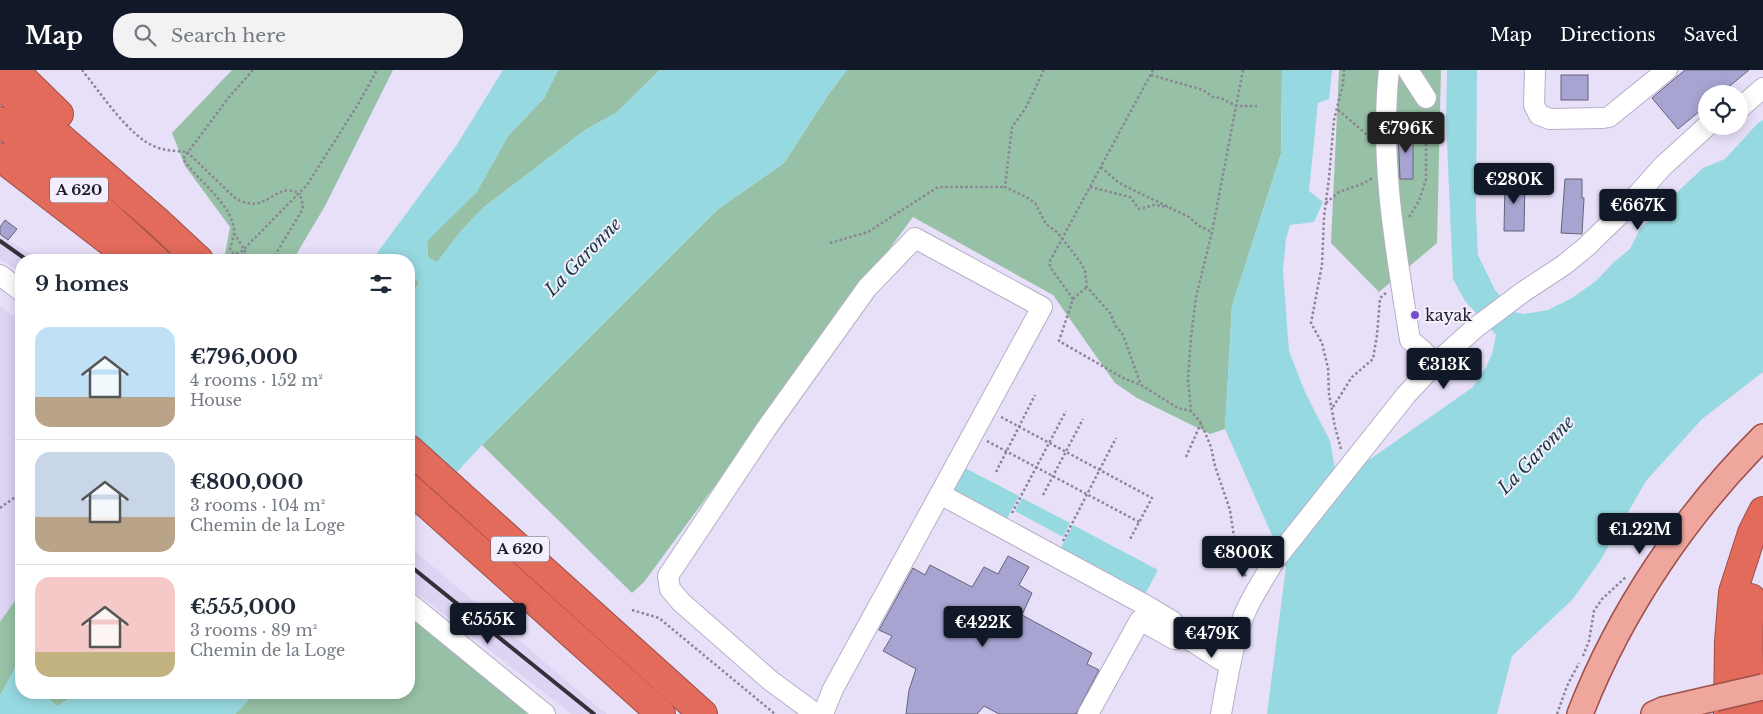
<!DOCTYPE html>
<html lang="en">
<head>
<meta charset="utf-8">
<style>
  body { margin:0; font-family:"Libre Baskerville",serif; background:#f2f2f3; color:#1f2937; height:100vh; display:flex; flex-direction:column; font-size:19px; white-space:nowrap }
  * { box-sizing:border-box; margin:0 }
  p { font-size:16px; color:#747a83 }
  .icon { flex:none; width:28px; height:28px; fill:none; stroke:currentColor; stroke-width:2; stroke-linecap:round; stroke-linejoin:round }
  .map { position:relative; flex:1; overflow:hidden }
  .details { position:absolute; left:15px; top:184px; width:400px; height:445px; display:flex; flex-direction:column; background:#fff; border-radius:20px; box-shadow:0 2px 12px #0003 }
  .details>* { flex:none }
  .fabs { position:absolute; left:1698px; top:15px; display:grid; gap:10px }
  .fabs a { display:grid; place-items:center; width:50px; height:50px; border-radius:50%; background:#fff; box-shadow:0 2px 12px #0003; font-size:25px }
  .price { position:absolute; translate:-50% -42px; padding:0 11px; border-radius:5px; background:#111827; color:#fff; font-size:16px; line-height:32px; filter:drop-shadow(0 1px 2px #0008) }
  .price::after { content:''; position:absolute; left:50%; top:30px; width:15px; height:11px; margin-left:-8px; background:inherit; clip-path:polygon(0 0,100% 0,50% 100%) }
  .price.selected { background:#222; color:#fff }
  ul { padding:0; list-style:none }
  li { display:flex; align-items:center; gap:15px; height:125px; padding:0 20px }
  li+li { border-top:1px solid #e0e1e3 }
  li span { display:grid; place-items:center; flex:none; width:140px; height:100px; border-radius:15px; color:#555 }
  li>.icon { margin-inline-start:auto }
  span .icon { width:60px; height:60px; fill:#fffc; stroke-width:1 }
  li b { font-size:21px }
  h2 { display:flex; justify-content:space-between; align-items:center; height:60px; padding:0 20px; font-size:21px }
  header { display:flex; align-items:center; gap:30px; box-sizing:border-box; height:70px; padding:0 25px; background:#111827; color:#fff }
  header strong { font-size:24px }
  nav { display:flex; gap:28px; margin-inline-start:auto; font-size:18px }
  .search { width:350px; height:45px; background:#f2f2f3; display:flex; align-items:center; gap:12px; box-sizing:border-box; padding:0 18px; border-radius:20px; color:#747a83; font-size:19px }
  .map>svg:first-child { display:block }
</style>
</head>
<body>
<header>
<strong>Map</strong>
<div class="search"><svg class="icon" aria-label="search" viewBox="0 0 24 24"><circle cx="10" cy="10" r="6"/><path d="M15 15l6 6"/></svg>Search here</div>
<nav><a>Map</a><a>Directions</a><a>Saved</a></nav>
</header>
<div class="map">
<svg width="1763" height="644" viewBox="0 0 1763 644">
  <rect width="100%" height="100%" fill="#e8e0f9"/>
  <g fill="#ddd3f3">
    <polygon points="0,164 8,170 41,190 21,190 21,203 0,189"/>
    <polygon points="0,236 21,251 21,522 0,552"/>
    <polygon points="409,476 590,631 607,644 571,644 409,517"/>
  </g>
  <g fill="#97c1a6">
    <polygon points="232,0 393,0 325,136 293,190 226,190 224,189 230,157 185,96 172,63"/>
    <polygon points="558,0 660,0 616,43 585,60 483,138 461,161 437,193 428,187 427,171 476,122 508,66 544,28"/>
    <polygon points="847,0 1282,0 1281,84 1232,236 1225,359 1210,364 1137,328 1115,313 1053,225 913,147 644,512 632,523 482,375 718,139 784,93 828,25"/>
    <polygon points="1339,0 1441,0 1437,173 1379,222 1331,173"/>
    <polygon points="415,208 419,213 409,229 409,209"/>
    <polygon points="21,522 21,587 0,626 0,552"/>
    <polygon points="409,542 532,644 235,644 255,623 409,622"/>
    <polygon points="51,623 76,623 72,627 57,636 49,630"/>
  </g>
  <g fill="#97d9e0">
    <polygon points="503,0 558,0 544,28 508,66 477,122 427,171 428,187 437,192 461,161 483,138 585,60 616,43 660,0 847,0 828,25 784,93 718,139 482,375 409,454 409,229 419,213 415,208 409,209 409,190 372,190 456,76"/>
    <polygon points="1282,0 1332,0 1329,29 1318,33 1309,121 1323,132 1314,152 1290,155 1286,169 1283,201 1289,281 1305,322 1330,371 1335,398 1366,392 1473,317 1486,297 1492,284 1496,265 1465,231 1453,209 1446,50 1447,0 1477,0 1476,143 1478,185 1495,220 1514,242 1524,244 1548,240 1572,228 1596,211 1614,192 1630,179 1640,159 1672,127 1703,98 1725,89 1758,53 1763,50 1763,302 1702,349 1646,411 1600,491 1572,530 1512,586 1497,644 1267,644 1286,497 1225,359 1232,236 1281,84"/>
    <polygon points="963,397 1019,426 1004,454 949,424"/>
    <polygon points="1022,428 1070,453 1063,467 1015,441"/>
    <polygon points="1073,455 1158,500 1143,528 1058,483"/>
    <polygon points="21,587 21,622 51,623 49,630 57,636 72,627 76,623 255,623 235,644 0,644 0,626"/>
  </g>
  <g fill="#a8a4d2" stroke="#65637a">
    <polygon points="1685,0 1749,0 1720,24 1706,24 1706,36 1678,59 1652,28"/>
    <rect x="1561" y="5" width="27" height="25"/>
    <polygon points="1398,60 1413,60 1413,109 1400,109"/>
    <polygon points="1505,109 1525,109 1524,161 1504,161"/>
    <polygon points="1565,109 1582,109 1582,128 1584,128 1582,164 1561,163"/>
    <polygon points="5,150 17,159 8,170 0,164 0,157"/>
    <polygon points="1008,486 1029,497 1019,515 1032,523 1022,545 1092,583 1087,594 1099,600 1076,644 999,644 984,636 977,644 906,644 909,620 916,599 883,581 892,566 879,560 913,498 925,505 930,495 972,517 984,497 998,504"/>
  </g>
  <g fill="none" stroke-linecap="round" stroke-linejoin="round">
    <defs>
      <g id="minor">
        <path d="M1389,0C1379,91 1396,181 1410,270L1423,281L1435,294"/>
        <polyline points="1408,0 1426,28"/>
        <polyline points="1535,0 1534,35 1539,45 1550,49 1603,48 1609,47 1667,0"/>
        <polyline points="1739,39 1763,18"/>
        <polyline points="0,205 21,221"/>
        <polyline points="409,533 545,644"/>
        <polyline points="1178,562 1221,590 1230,592"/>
        <polyline points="816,644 771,611 681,532 670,519 668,506 766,359 867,218 915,168 1042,237 940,424"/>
        <polyline points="823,644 833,619 940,424 1147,536 1172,551 1188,568"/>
        <polyline points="1088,644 1140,550 1174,569 1188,568"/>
        <path d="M1221,644C1227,611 1232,577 1244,545C1252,526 1264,508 1275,490L1406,325L1435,294L1475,258L1523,222L1564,195L1586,177L1622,142L1663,96L1707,56"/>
      </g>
      <g id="major">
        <path d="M1580,644C1620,541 1685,445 1763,367"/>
        <polyline points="1654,644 1663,640 1715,628"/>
      </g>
      <g id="highway">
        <polyline points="14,0 59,44"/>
        <polyline points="0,15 156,150 199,190"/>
        <polyline points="0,51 72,113 156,190"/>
        <polyline points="0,87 118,178"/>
        <polyline points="409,379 703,644"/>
        <polyline points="409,418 661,644"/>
        <path d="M1751,528C1746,566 1750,606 1751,644"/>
        <polyline points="1728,644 1729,572 1733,522 1752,463 1763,441"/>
      </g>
    </defs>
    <use href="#minor" stroke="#b6aec6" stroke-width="22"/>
    <use href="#major" stroke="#9d4f48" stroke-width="28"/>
    <use href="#highway" stroke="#9d4f48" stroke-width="30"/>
    <g stroke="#8a8496" stroke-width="2.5" stroke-dasharray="2.5 2.5" stroke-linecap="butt">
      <path d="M82,0C100,22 130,68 156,77C166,81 177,81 187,82"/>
      <path d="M253,0L229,27L183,89C197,110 236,137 234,164C233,169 231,175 230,179L234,184L241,182L307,115L357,36L377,0"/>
      <polyline points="1044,0 1025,39 1012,57 1005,117 1028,128 1035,133 1046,154 1058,163 1081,193 1085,201 1087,217 1110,243 1115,255 1123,265 1141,315"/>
      <polyline points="1153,0 1050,191 1050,197 1073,229 1059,271 1125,309 1141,315 1178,338 1191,341"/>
      <polyline points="1243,0 1212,162 1196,227 1191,267 1188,310 1191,341 1201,353 1211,377 1215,396 1230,440 1237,487 1246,507"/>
      <polyline points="1151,5 1203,20 1213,27 1220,28 1237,36 1257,36"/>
      <polyline points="1338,40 1371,68"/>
      <path d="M187,82L235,128C268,147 272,111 299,123"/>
      <polyline points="1101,97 1119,113 1189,147 1199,156 1212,162"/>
      <polyline points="1090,117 1130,127 1139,139 1154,135 1168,137"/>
      <polyline points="1326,133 1339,122 1362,114 1373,108"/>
      <polyline points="1409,147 1419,131 1426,109 1426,44"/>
      <polyline points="234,163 244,179 248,190"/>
      <polyline points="830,173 868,162 938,117 1004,117"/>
      <polyline points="272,190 301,142 303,136 300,123"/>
      <polyline points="1073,229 1087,217"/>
      <polyline points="1333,337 1352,307 1373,289 1377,265 1380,228 1386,223"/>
      <polyline points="1001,347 1152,428 1129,471"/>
      <polyline points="987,371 1139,452"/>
      <polyline points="1341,379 1335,357 1329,324 1328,298 1322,273 1311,253 1322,195 1324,147 1329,108 1334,50 1343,14 1344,0"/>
      <polyline points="1186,387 1201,353"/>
      <polyline points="996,402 1035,325"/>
      <polyline points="1043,425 1083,349"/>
      <polyline points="0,438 21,423"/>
      <polyline points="1012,443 1066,341"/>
      <polyline points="1063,471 1116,368"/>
      <polyline points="632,540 659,548 775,644"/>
      <polyline points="1583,586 1589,571 1594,541 1602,529 1627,506"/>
      <polyline points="1557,644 1567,616 1579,593"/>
    </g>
    <use href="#minor" stroke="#fff" stroke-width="20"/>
    <use href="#major" stroke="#eea69d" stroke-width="25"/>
    <use href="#highway" stroke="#e26b5b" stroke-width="28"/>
    <g stroke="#33303a" stroke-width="4">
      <polyline points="0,171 27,190"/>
      <polyline points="409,495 594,644"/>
    </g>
    <defs>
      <polyline id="major-bridge" points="1715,628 1763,617"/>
    </defs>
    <use href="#major-bridge" stroke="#9d4f48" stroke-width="28" stroke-linecap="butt"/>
    <use href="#major-bridge" stroke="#eea69d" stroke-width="25"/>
  </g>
  <circle fill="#734dc6" stroke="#f4effe" stroke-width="2" cx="1415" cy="245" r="5"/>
  <g text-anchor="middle" stroke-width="4" stroke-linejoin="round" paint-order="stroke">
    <g fill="#f4effe" stroke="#5e5b65" stroke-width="1">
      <rect x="50" y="107.5" width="58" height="25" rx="4"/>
      <rect x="491" y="466.5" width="58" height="25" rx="4"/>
    </g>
    <g font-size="15" font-weight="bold" fill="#1e1b24">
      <text x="79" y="125">A 620</text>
      <text x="520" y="484">A 620</text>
    </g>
    <g font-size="16" fill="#1e1b24" stroke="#f4effe" text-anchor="start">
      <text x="1425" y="251">kayak</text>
    </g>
    <g font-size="18" font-style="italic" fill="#193a3d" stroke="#f4effe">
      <text transform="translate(583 187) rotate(-46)" y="6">La Garonne</text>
      <text transform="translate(1536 385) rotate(-46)" y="6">La Garonne</text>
    </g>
  </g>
</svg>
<div class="fabs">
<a><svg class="icon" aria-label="locate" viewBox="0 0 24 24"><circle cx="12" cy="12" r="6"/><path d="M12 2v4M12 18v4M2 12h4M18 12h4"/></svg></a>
</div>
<b class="price selected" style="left:1406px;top:84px">€796K</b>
<b class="price" style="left:1514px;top:135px">€280K</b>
<b class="price" style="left:1638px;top:161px">€667K</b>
<b class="price" style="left:1444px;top:320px">€313K</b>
<b class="price" style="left:1640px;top:485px">€1.22M</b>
<b class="price" style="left:1243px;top:508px">€800K</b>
<b class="price" style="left:488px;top:575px">€555K</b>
<b class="price" style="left:983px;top:578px">€422K</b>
<b class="price" style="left:1212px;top:589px">€479K</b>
<section class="details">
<h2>9 homes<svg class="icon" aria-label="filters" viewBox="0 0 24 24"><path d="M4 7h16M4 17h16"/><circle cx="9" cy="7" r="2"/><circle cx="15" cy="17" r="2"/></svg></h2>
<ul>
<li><span style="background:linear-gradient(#bfe0f5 70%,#b9a48a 0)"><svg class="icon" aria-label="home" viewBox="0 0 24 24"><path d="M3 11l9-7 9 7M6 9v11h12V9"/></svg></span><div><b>€796,000</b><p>4 rooms · 152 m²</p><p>House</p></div></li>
<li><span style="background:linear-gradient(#c9d6e8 65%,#b9a48a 0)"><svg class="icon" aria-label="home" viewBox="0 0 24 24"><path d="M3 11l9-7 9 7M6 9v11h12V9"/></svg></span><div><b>€800,000</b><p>3 rooms · 104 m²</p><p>Chemin de la Loge</p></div></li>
<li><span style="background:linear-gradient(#f6c9c9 75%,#c2b280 0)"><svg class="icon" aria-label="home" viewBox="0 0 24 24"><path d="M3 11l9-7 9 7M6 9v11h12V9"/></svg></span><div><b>€555,000</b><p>3 rooms · 89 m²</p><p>Chemin de la Loge</p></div></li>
</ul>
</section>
</div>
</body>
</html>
